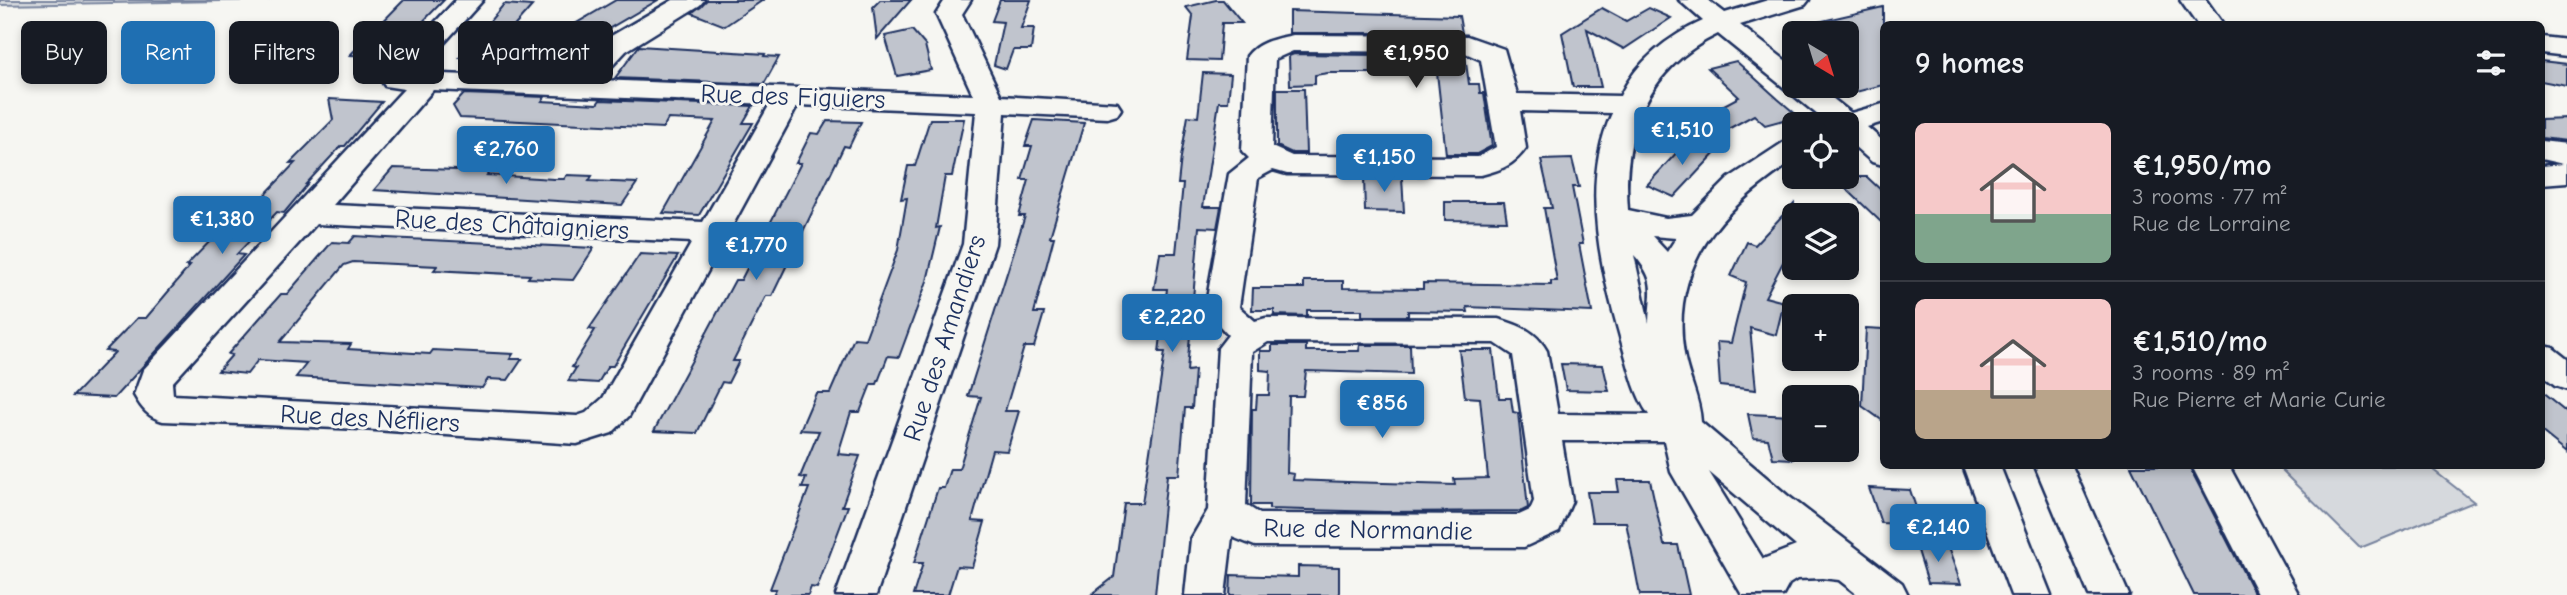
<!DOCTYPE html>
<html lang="en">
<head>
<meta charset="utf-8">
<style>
  body { margin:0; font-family:"Comic Neue",sans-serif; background:#242831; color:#f1f3f6; height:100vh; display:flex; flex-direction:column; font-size:26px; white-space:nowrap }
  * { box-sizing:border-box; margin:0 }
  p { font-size:23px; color:#9ea1a6 }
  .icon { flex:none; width:38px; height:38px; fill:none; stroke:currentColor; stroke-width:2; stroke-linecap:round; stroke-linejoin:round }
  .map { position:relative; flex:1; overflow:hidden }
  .panel { position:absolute; left:1880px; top:21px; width:665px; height:448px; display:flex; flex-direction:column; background:#171b24; border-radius:10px; box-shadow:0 4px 10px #0003 }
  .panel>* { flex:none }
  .top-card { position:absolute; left:21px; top:21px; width:665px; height:63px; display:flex; gap:14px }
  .needle { width:46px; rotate:142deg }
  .fabs { position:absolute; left:1782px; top:21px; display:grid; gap:14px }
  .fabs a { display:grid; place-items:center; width:77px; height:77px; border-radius:10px; background:#171b24; box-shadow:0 4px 10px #0003; font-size:35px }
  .price { position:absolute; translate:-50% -60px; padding:0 16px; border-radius:7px; background:#1f6fb2; color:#fff; font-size:23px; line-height:46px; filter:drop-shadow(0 2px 4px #0008) }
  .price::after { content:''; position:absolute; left:50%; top:42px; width:21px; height:16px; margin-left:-10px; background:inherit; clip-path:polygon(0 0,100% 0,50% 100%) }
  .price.on { background:#222; color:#fff }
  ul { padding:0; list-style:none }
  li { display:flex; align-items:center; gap:21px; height:175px; padding:0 35px }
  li+li { border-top:2px solid #363941 }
  li span { display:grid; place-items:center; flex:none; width:196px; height:140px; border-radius:10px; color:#555 }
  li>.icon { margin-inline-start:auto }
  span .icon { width:84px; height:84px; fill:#fffc; stroke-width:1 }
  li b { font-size:30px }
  h2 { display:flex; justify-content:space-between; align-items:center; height:84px; padding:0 35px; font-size:30px }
  .tag { padding:0 24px; border-radius:10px; background:#171b24; box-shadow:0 4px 10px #0003; font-size:24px; line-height:63px }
  .tag.on { background:#1f6fb2; color:#fff }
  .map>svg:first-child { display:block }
</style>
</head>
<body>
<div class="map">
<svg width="2567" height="595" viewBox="0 0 2567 595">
  <rect width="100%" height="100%" fill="#f6f6f2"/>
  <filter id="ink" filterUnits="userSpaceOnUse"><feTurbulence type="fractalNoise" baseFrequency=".0143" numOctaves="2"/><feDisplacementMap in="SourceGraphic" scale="14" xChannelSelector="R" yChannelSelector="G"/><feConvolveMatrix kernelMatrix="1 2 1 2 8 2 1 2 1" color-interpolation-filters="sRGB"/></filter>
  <g filter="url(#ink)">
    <g fill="#d6d9dd" stroke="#78849e" stroke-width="2">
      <polygon points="0,0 272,0 0,5"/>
      <polygon points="2277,466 2428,466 2474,502 2360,548"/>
    </g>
    <g fill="#c0c4cd" stroke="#1b2f5e" stroke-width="2">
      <polygon points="404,0 444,0 405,40 397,40 381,56 350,55"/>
      <polygon points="616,0 658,0 603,32 597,29 561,76 491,73"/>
      <polygon points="707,0 763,0 725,26 692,13"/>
      <polygon points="880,0 911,0 877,39 873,7"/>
      <polygon points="1000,0 1031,0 1021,28 1034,28 1031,50 1013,50 1006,69 994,65 1003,22 992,21"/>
      <polygon points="1216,0 1223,0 1242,23 1222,23 1219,61 1187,60 1193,16 1186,7"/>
      <polygon points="504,4 532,6 486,58 460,57"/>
      <polygon points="1883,7 1883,85 1856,92 1846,84 1846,33 1806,33 1805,25"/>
      <polygon points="1602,8 1626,21 1649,8 1671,18 1624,49 1587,29 1601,87 1573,87 1562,33"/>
      <polygon points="1289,11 1459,16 1462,33 1289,33"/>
      <polygon points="912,30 925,45 931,70 897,76 885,36"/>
      <polygon points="639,46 765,54 764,56 779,57 764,84 615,78"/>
      <polygon points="1294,54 1465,56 1469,84 1479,84 1480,93 1484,93 1492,146 1477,154 1446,154 1437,73 1328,73 1315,75 1315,84 1290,85 1289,56"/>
      <polygon points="1736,61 1778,99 1798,116 1765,125 1754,115 1717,135 1694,121 1739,97 1708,68"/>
      <polygon points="2541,61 2567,64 2567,86 2541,81"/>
      <polygon points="1203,73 1231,74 1228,102 1219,102 1203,207 1221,207 1217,228 1199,227 1187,371 1195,370 1192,408 1185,408 1179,475 1167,475 1155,595 1091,595 1114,577 1124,503 1142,503 1165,352 1159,352 1167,289 1154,289 1160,253 1176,253 1183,184 1178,184 1181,157 1188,116 1198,117"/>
      <polygon points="1277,89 1304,89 1306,153 1292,153 1277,146"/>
      <polygon points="464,94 545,97 542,101 597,104 600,100 753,106 743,123 753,123 699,215 663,213 715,121 668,119 663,128 460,118 453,106"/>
      <polygon points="329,99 382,102 345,146 341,146 306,184 308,184 284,213 277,212 237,254 244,255 114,398 73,396 115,352 105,351 137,318 146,318 190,266 186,266 215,236 221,237 253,201 258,202 295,163 290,163 333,120"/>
      <polygon points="930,119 964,119 952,176 945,176 936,228 940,227 927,281 899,357 888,356 877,384 871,384 860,412 851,412 838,454 860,456 842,506 848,506 817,588 811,587 808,595 773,595 776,589 770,589 809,488 802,488 806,478 800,477 819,431 800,430 816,393 830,393 854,338 865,339 898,250 907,198 901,199 908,166 915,166"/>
      <polygon points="2567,119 2567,141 2541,138 2541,120"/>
      <polygon points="1034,120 1084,123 1050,237 1054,237 1034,313 1044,313 1034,347 1024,347 1005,411 1019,411 1007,451 992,450 972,521 985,522 972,567 957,566 948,595 913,595 923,563 914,563 938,488 944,488 950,469 959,469 981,397 968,396 1025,216 1019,216 1029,180 1022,180 1032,146 1025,146"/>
      <polygon points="827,121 861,122 849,147 844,146 772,296 766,296 733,361 739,361 728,383 722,382 697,433 654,431 735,280 741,280 801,163 796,163 811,133 819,134"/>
      <polygon points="1690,138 1718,150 1674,197 1647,185"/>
      <rect x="1363" y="139" width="37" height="15"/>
      <polygon points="1572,159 1579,187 1572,187 1583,244 1579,244 1592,312 1467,307 1468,312 1408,311 1408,316 1362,316 1362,310 1307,310 1307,316 1274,315 1274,310 1252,310 1253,288 1304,288 1304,281 1343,281 1343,288 1423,289 1423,283 1551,285 1551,281 1557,281 1544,208 1552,208 1541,160"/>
      <polygon points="393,168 490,171 487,175 554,179 564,179 567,175 592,176 589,181 637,183 622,205 374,190"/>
      <polygon points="1364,177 1402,177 1404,212 1365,211"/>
      <polygon points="1834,177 1867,177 1883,192 1883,224"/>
      <polygon points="1445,202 1504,202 1507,221 1445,220"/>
      <polygon points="1794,203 1794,241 1765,297 1784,302 1776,335 1750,328 1756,390 1720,386 1717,342 1731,343 1746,282 1731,276 1747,242 1755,245"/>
      <polygon points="355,236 387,238 594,248 573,280 528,278 530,275 434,270 437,266 353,262 344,265 280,342 351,344 348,349 430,354 433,350 513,354 510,359 522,359 508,380 488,379 482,388 296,377 307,363 258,360 247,374 218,371 232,355 228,354 281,294 287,294 332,242 349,243"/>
      <polygon points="640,254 678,256 613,366 608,366 598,383 568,381 576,368 572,367 595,330 589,329"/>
      <polygon points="1866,328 1883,329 1883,421 1862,406"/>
      <polygon points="1272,345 1306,345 1306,351 1359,351 1360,345 1410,345 1411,374 1306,371 1303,396 1289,396 1287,473 1294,474 1293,480 1347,482 1455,485 1454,479 1488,478 1480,398 1465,397 1459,350 1493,350 1499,398 1511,398 1513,412 1518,413 1528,508 1522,511 1384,512 1269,509 1269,505 1251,505 1252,409 1256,409 1257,395 1269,395 1270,371 1260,370 1260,351 1272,351"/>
      <polygon points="1561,364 1603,365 1609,391 1566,390"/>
      <polygon points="2541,392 2567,413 2567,452 2541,431"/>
      <polygon points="1748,414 1794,416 1794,459 1773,458 1768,439 1753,438"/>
      <polygon points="2131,466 2189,466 2255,595 2194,595"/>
      <polygon points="1617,480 1650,480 1664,545 1678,545 1689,595 1640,595 1626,522 1592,522 1587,492 1619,492"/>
      <polygon points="1869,488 1910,490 1922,525 1881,523"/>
      <polygon points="1916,544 1947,545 1961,584 1928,583"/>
      <polygon points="1298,566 1339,567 1339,595 1230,595 1231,575 1298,577"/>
    </g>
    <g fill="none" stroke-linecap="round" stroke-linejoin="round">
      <defs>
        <g id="minor">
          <path d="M456,0H483L417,73L569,79L606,39L673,0H704L700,5L626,51L599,80L973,95L936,14L945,0H971L962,14L1001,96L1117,103L1121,109L1117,115L1107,118L1005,113L995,244L876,595H836L963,244L976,112L798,105L629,416L612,433L577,444L361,429L163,421C148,417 142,409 134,395L143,370L404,89L385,86L381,80ZM433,90L770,104L703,222L333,205ZM316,224L692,242L603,398L586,413L577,416L173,395L172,383Z"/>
          <path d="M1679,0H1708L1725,13L1768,0H1809L1805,5L1740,25L1794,67V86H1817L1851,113L1883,104V122L1867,127L1883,141V165L1872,162L1846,139V124H1829L1718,34C1647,68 1622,133 1628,210L1666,218L1692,215L1729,178L1784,142L1794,139V161C1724,206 1669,264 1684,354C1688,378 1700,398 1701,422L1787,495L1902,583L1908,595H1858L1839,580L1822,578L1797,579L1789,584L1783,595H1742L1671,472L1664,441H1562L1572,501L1559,531L1524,547L1255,546L1232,537L1225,595H1185L1191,539L1208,510L1218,348L1228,335L1205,310L1229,174L1249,158L1242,151L1247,56C1258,41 1276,39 1293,35L1467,36L1504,49L1517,94L1620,96C1636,62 1668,36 1703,21ZM1293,51L1463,52L1481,60L1496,147L1478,157L1292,156L1272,147L1275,59ZM1520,111L1612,113C1578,186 1603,277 1624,351C1631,374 1635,395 1649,415L1558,414L1547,351C1536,331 1519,325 1498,319L1266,318L1255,321L1239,307L1258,178L1273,170L1287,174L1481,175C1501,170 1514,165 1526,148ZM1652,236L1676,238L1667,252ZM1634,255C1658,282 1650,291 1649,323ZM1268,342L1495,343L1513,355L1534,501L1530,510L1519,515L1260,514L1246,505L1252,352ZM1709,472L1796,546L1763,559Z"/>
          <polygon points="2180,0 2206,0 2223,24 2197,24"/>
          <polygon points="2541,37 2567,40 2567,56 2541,53"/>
          <polygon points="2541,141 2567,144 2567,182 2541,184 2541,166 2563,164 2541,159"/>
          <polygon points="2541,345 2553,348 2567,359 2567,390 2555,386 2541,375"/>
          <polygon points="1963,466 2000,466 2051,595 2011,595"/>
          <polygon points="2035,466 2072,466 2129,595 2089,595"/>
          <polygon points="2192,466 2229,466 2299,595 2258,595"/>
        </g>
      </defs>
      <use href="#minor" stroke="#1b2f5e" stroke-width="5"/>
      <use href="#minor" fill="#f6f6f2" fill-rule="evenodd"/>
    </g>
  </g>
  <g text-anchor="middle" stroke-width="6" stroke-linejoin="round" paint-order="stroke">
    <g font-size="26" fill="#1b2f5e" stroke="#f6f6f2">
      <text transform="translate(793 96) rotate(2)" y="9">Rue des Figuiers</text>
      <text transform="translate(512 224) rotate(3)" y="9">Rue des Châtaigniers</text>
      <text transform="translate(944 338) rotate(-72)" y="9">Rue des Amandiers</text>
      <text transform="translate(370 418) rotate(3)" y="9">Rue des Néfliers</text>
      <text transform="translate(1368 529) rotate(1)" y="9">Rue de Normandie</text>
    </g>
  </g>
</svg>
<div class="fabs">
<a><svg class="needle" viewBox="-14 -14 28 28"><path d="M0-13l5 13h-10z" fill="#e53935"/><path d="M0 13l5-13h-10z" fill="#9ea1a6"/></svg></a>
<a><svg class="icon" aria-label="locate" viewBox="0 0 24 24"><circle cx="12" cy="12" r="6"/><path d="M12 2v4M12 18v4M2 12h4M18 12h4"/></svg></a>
<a><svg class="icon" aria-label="layers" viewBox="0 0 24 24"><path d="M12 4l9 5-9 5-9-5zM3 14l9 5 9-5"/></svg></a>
<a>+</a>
<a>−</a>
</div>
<b class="price on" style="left:1416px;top:90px">€1,950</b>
<b class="price" style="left:1682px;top:167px">€1,510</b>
<b class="price" style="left:506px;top:186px">€2,760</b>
<b class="price" style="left:1384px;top:194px">€1,150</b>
<b class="price" style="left:222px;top:256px">€1,380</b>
<b class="price" style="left:756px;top:282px">€1,770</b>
<b class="price" style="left:1172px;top:354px">€2,220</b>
<b class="price" style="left:1382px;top:440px">€856</b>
<b class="price" style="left:1938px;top:564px">€2,140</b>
<div class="top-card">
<a class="tag">Buy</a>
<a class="tag on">Rent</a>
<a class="tag">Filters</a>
<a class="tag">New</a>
<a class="tag">Apartment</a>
</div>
<section class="panel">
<h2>9 homes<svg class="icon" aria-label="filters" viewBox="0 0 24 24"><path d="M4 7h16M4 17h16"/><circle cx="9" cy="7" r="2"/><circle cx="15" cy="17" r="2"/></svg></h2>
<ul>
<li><span style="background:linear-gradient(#f6c9c9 65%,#7fa58c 0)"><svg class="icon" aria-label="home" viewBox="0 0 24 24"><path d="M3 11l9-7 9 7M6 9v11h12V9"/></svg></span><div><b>€1,950/mo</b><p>3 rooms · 77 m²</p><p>Rue de Lorraine</p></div></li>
<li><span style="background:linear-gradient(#f6c9c9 65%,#b9a48a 0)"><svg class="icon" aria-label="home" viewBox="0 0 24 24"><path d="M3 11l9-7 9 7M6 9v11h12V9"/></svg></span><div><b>€1,510/mo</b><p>3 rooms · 89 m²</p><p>Rue Pierre et Marie Curie</p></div></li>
</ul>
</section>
</div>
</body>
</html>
